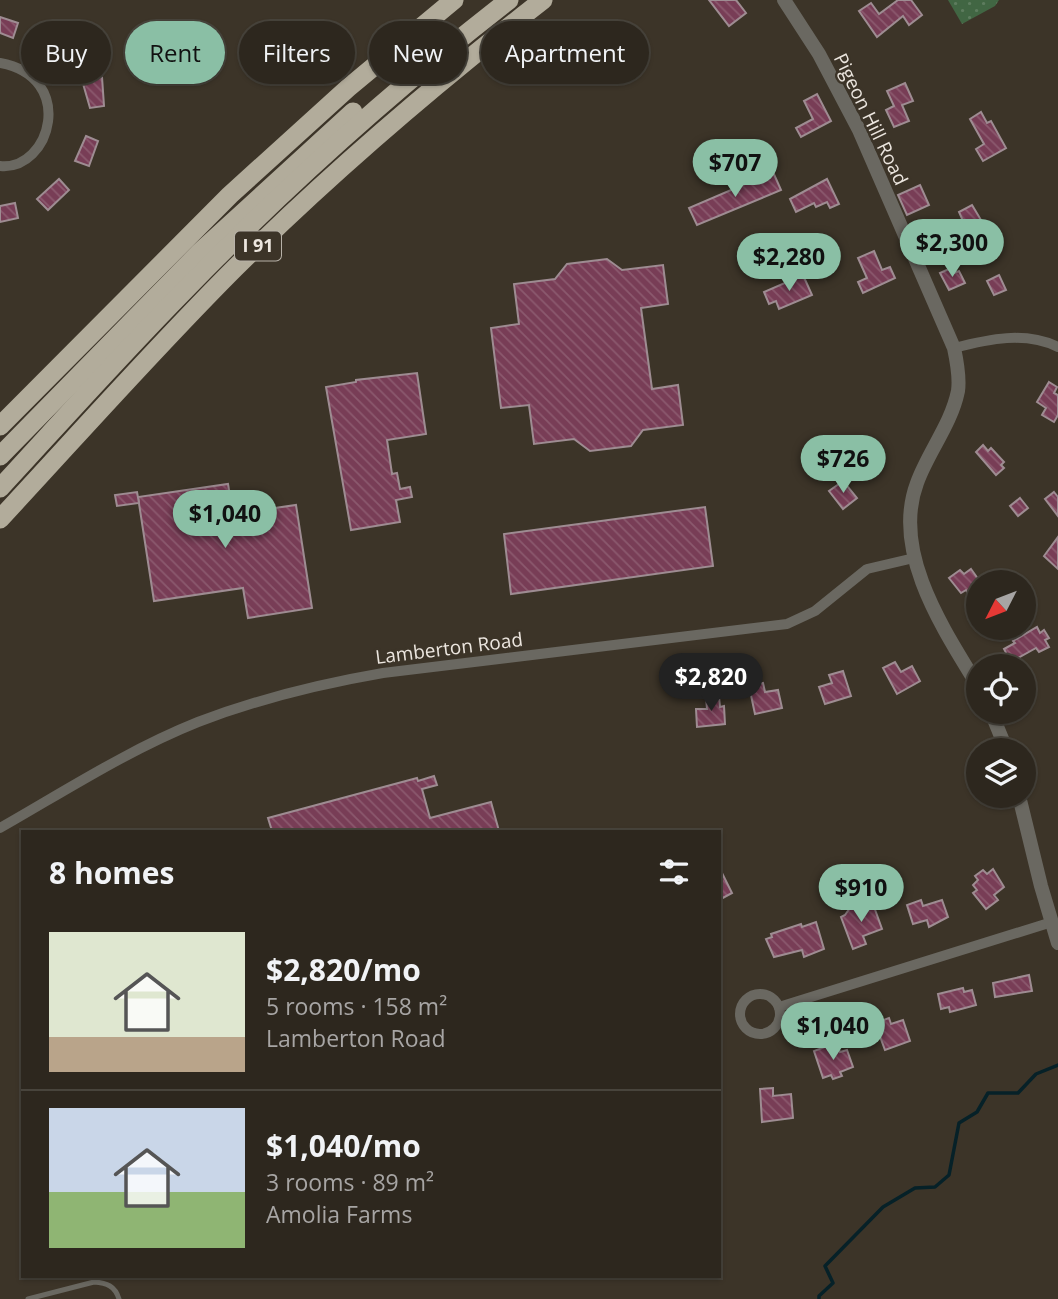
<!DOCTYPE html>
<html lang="en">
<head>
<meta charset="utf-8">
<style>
  body { margin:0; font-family:"Open Sans",sans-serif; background:#352f27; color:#f1f3f6; height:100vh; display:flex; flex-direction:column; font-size:26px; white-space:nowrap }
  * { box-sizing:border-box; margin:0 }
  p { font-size:23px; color:#a7a5a4 }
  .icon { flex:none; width:38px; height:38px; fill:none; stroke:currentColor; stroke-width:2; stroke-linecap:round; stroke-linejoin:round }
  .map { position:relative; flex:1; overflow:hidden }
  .panel { position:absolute; left:21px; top:830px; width:700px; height:448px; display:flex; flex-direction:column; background:#2d271e; border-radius:0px; box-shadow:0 2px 5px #0004,0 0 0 2px #48443c }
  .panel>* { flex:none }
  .guide { position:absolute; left:21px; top:21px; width:700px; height:63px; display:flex; gap:14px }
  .needle { width:46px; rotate:228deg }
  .buttons { position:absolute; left:966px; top:570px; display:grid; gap:14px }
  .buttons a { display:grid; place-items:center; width:70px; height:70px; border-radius:50%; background:#2d271e; box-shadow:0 2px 5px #0004,0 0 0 2px #48443c; font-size:35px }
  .price { position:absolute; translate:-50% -60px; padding:0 16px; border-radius:24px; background:#8abfa5; color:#111; font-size:23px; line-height:46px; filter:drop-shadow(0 2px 4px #0008) }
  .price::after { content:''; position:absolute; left:50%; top:42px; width:21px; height:16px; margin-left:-10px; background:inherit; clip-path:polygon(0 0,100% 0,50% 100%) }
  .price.selected { background:#222; color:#fff }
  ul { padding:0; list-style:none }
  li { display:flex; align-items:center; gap:21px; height:175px; padding:0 28px }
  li+li { border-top:2px solid #48443c }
  li span { display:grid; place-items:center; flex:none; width:196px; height:140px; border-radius:0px; color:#555 }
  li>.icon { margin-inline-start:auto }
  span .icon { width:84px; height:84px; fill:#fffc; stroke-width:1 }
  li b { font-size:30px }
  h2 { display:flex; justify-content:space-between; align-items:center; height:84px; padding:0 28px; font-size:30px }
  .tag { padding:0 24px; border-radius:32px; background:#2d271e; box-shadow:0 2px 5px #0004,0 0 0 2px #48443c; font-size:24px; line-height:63px }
  .tag.selected { background:#8abfa5; color:#111 }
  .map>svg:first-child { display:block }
</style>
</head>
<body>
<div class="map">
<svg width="1058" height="1299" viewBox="0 0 1058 1299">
  <defs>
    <pattern id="grass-dots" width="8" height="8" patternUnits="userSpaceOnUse" patternTransform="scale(1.75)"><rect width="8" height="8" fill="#416643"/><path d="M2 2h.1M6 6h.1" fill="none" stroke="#5d7c5e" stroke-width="1.8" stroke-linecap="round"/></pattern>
    <pattern id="building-back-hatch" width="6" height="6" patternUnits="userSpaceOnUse" patternTransform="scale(1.75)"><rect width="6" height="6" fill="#783d56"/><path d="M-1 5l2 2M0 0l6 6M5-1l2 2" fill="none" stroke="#8b596e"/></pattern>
  </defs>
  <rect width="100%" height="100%" fill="#3c3428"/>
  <polygon fill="url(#grass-dots)" points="948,0 999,0 995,6 962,24"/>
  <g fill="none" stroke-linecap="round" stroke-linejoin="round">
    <polyline stroke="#062128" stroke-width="3.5" points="819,1299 819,1296 833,1283 825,1266 883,1207 915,1188 935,1187 949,1175 959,1123 977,1112 988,1093 1018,1093 1036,1074 1058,1065"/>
  </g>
  <g fill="url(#building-back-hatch)" stroke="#9e8c92" stroke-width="2">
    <polygon points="709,0 736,0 746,13 729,26"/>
    <polygon points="898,0 911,0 922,15 909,25 903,16 877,37 859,11 871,3 879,14"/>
    <polygon points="0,17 18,23 13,38 0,33"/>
    <polygon points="53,30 73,51 63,61 43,41"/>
    <polygon points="102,77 104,106 90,108 82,80"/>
    <polygon points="905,83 913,101 902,105 909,121 894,127 886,110 894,106 887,91"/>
    <polygon points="817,94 831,121 801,137 796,128 813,119 804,101"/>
    <polygon points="981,112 987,123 991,121 1006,148 983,161 976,149 984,144 970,119"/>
    <polygon points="86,136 98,141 89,166 75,161"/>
    <polygon points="773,172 781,190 697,225 689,208"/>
    <polygon points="59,179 69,190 48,210 37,199"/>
    <polygon points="827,179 839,204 830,208 827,202 816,207 814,203 796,212 790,199"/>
    <polygon points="920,185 929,205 907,215 898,195"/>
    <polygon points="15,203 18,218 0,222 0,206"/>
    <polygon points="972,205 990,235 977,242 970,228 967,230 959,212"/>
    <polygon points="874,251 882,270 890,267 895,278 863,293 858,282 867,278 858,258"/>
    <polygon points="607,259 622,270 663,265 668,304 641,308 652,389 678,385 683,425 643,430 631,446 590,451 574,439 534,444 529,405 501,408 491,328 519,324 514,284 555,279 567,264"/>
    <polygon points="951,268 954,273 959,271 965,283 949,290 940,273"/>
    <polygon points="803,275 812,295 779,309 776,301 769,304 764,292"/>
    <polygon points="999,275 1006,290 994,295 987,281"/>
    <polygon points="417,373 426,434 387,440 392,474 397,473 400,489 410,487 412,497 396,500 400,522 351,530 326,387 356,382 356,380"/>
    <polygon points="1049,382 1057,387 1054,393 1058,395 1058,415 1054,422 1042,415 1046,408 1037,402"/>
    <polygon points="983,445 988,451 991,448 1004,462 1001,465 1004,468 996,475 976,452"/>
    <polygon points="843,481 857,498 843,509 829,491"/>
    <polygon points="228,484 233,514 296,505 312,608 248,618 243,588 154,601 138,497"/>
    <polygon points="137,492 139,503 117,506 115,495"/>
    <polygon points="1054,492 1058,497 1058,516 1045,499"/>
    <polygon points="1020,498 1028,508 1018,516 1010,506"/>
    <polygon points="705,507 713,566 511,594 504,534"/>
    <polygon points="1058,537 1058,569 1044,556"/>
    <polygon points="971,569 981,583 978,583 978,585 968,593 966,590 961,593 949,578 960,570 964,574"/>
    <polygon points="1037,627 1040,633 1044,630 1049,638 1045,640 1049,647 1039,652 1036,648 1011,662 1004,649 1015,643 1013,641"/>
    <polygon points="895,662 901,672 912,666 920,681 897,694 883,668"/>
    <polygon points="843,671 851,696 825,704 819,687 832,683 829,675"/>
    <polygon points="763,683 765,692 778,690 782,708 755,714 749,686"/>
    <polygon points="719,696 720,707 724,706 725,724 697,727 696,709 707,709 706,697"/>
    <polygon points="434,776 437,785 422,789 430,818 491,802 499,831 272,831 268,818 417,778 418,781"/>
    <polygon points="719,867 732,893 719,900"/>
    <polygon points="993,869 1004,887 994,895 998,900 986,909 973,893 977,890 973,885 978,880 975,876 983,870 987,874"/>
    <polygon points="921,900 923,906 942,900 948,917 929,927 927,920 913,924 907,905"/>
    <polygon points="873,904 882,929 863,936 866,944 853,949 841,917 845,915 850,908 854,907 858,909"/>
    <polygon points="816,922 824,949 804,957 802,950 774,957 766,939 772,937 771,934 801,924 802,927"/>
    <polygon points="1029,975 1032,991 995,997 993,983"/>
    <polygon points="963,988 964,992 972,990 976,1005 950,1012 949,1007 941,1009 938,994"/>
    <polygon points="889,1018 891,1024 903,1020 910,1041 885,1050 875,1023"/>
    <polygon points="827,1046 828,1050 838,1047 840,1052 847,1050 853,1067 840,1072 842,1076 833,1079 831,1075 823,1078 814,1051"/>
    <polygon points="773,1088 773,1096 791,1094 793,1118 762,1122 760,1089"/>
  </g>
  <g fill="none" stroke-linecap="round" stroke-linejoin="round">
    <path stroke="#6a6861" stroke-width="5" d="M28,1299L94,1282C107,1283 115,1286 119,1299"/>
    <g stroke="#6a6861" stroke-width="10">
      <path d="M0,63C77,77 51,171 0,166"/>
      <path d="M954,348C989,339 1025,331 1058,347"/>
      <path d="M0,828C65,791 128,750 198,722C258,699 319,684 383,673L787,624L815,611L867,569L914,558"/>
      <circle cx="760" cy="1014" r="20"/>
      <polyline points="779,1007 1052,922"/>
    </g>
    <g stroke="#6a6861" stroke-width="14">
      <path d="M784,0L819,54L859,130L954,348C957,362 960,377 958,391C951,425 928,452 917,483C891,552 944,630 978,686"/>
      <polyline points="991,712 1007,751"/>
      <polyline points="1019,796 1041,886 1058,943"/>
    </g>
    <g stroke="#b2ac9b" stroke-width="19">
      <polyline points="0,426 230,195 348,88 454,0"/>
      <polyline points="0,456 200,252 353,112"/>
      <path d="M0,488C60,423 119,357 181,294C283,189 393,90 509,0"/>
      <path d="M0,519C78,435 154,349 235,268C332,172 435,84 543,0"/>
    </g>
  </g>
  <g text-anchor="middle" stroke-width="5" stroke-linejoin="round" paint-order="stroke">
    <rect fill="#3c3428" stroke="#b7b1a8" stroke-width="2" x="235" y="231.5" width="46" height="29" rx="5"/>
    <g font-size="18" font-weight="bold" fill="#ece6df">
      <text x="258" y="252">I 91</text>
    </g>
    <g font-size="19" fill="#ece6df" stroke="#3c3428">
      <text transform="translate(871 119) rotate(64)" y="7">Pigeon Hill Road</text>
      <text transform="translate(449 648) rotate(-7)" y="7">Lamberton Road</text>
    </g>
  </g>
</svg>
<div class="buttons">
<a><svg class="needle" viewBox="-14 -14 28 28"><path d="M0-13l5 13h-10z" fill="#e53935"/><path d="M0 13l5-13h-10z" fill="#a7a5a4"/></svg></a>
<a><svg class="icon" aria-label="locate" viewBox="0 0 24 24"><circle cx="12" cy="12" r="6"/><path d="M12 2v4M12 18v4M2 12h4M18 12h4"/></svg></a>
<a><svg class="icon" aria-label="layers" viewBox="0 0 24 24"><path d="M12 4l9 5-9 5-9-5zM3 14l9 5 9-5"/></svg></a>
</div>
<b class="price" style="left:735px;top:199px">$707</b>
<b class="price" style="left:952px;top:279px">$2,300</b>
<b class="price" style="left:789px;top:293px">$2,280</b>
<b class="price" style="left:843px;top:495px">$726</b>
<b class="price" style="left:225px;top:550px">$1,040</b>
<b class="price selected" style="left:711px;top:713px">$2,820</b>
<b class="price" style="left:861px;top:924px">$910</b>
<b class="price" style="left:833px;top:1062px">$1,040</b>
<div class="guide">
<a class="tag">Buy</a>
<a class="tag selected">Rent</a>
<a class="tag">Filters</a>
<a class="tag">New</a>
<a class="tag">Apartment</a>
</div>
<section class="panel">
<h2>8 homes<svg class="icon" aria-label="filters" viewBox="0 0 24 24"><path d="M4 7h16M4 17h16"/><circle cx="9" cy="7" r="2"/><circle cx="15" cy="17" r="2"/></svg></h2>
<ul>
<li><span style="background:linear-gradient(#dfe7d0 75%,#b9a48a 0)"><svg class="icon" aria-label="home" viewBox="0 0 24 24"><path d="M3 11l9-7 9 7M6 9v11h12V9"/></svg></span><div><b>$2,820/mo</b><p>5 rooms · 158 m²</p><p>Lamberton Road</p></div></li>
<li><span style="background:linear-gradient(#c9d6e8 60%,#8fb573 0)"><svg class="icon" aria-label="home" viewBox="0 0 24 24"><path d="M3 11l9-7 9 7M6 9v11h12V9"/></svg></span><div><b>$1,040/mo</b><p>3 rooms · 89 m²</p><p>Amolia Farms</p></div></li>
</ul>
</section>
</div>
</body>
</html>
